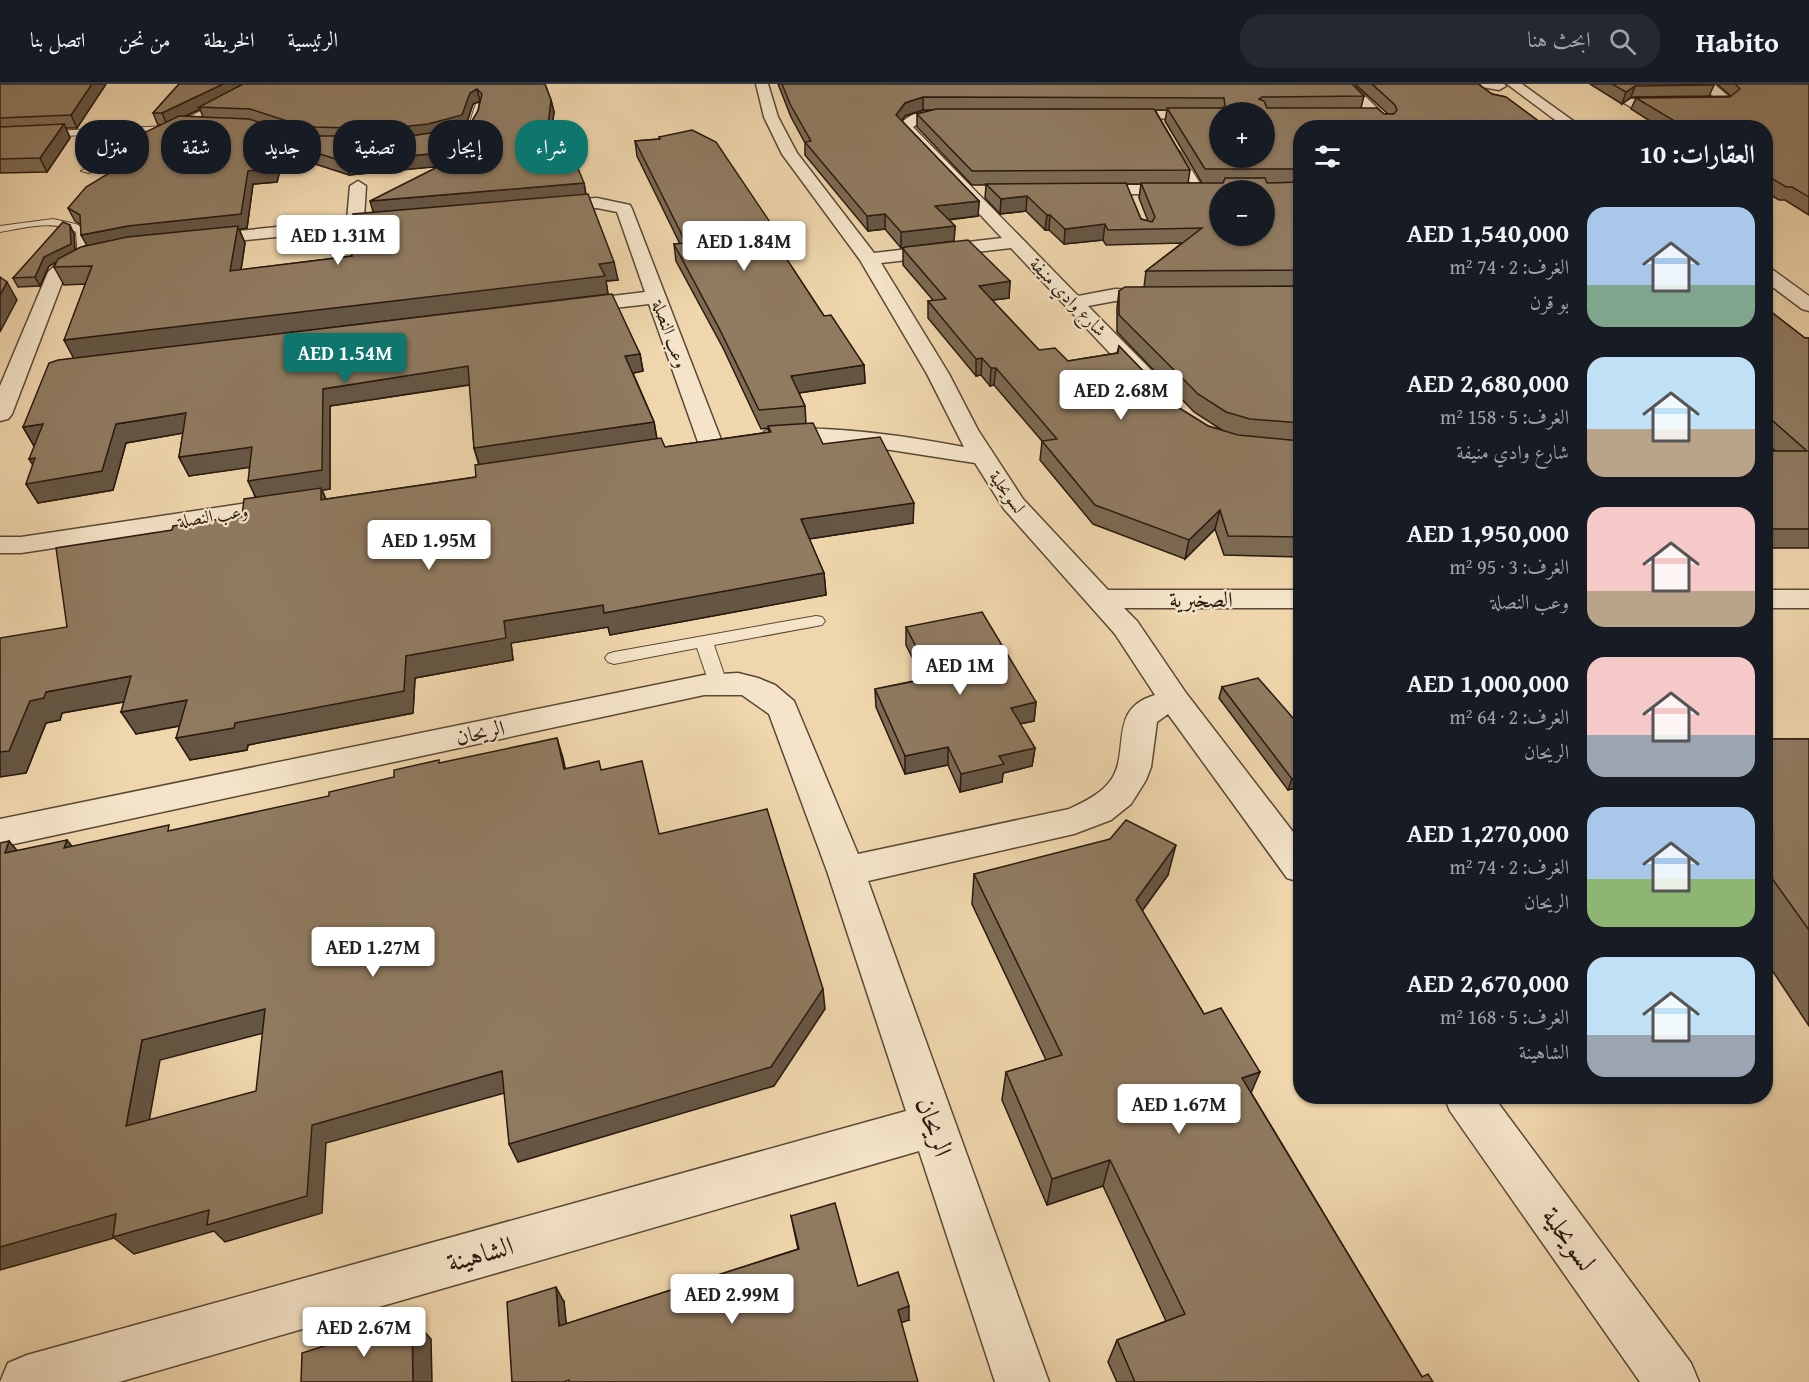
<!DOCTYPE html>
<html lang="ar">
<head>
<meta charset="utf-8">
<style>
  body { margin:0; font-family:"Gentium Book Plus",Amiri,serif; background:#242831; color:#f1f3f6; direction:rtl; height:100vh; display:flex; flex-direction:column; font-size:22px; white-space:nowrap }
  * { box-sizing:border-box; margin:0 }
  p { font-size:20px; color:#9ea1a6 }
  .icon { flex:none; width:33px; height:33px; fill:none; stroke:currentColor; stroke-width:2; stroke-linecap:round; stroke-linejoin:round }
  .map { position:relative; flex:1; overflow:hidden; direction:ltr }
  .sheet { position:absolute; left:1293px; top:36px; width:480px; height:984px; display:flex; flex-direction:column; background:#171b24; border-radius:24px; box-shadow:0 2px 4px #0004; direction:rtl }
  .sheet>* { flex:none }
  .guide { position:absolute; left:18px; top:36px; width:570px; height:54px; direction:rtl; display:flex; gap:12px }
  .controls { position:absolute; left:1209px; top:18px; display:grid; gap:12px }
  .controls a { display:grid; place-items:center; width:66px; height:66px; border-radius:50%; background:#171b24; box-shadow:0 2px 4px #0004; font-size:30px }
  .price { position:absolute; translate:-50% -51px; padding:0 14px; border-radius:6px; background:#fff; color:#222; font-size:20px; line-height:39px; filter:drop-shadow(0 2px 3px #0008) }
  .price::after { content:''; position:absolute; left:50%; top:36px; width:18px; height:14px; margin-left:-9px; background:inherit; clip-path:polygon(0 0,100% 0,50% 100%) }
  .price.on { background:#0f766e; color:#fff }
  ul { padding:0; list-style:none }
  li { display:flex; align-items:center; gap:18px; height:150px; padding:0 18px }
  li span { display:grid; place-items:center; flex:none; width:168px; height:120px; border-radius:18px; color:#555 }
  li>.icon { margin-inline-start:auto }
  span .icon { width:72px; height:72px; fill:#fffc; stroke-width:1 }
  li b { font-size:26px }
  h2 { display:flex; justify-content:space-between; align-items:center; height:72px; padding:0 18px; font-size:26px }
  .tag { padding:0 21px; border-radius:24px; background:#171b24; box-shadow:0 2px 4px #0004; font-size:21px; line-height:54px }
  .tag.on { background:#0f766e; color:#fff }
  header { display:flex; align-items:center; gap:36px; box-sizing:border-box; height:84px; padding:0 30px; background:#171b24; border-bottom:2px solid #363941 }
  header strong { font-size:28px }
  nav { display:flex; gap:33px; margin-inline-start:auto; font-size:21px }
  .search { width:420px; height:54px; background:#242831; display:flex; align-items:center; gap:15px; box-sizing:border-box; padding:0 21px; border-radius:24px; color:#9ea1a6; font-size:22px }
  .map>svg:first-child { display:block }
</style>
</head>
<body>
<header>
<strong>Habito</strong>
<div class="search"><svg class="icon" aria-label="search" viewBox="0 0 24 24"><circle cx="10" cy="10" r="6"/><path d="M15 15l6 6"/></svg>ابحث هنا</div>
<nav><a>الرئيسية</a><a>الخريطة</a><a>من نحن</a><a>اتصل بنا</a></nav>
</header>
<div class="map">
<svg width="1809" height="1298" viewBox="0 0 1809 1298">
  <rect width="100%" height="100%" fill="#efd6ac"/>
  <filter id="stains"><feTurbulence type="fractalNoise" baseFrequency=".00333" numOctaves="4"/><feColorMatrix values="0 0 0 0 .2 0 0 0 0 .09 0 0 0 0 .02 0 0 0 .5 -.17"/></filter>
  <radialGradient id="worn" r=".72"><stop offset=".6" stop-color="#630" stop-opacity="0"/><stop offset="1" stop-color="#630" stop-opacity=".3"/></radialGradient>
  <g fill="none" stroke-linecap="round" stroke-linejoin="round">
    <defs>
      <g id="service">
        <polygon points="256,0 266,0 172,47 0,55 0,49 170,42"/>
        <polygon points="476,19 483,21 477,42 467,52 461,52 461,48 469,41"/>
        <polygon points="138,58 141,59 141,63 89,89 81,87"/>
        <polygon points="1173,65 1180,67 1204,106 1202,108 1194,106 1172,67"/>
        <path d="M53,135L76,140L85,145L87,176L83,177L78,174L76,148C53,135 24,144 0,148V142Z"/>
        <polygon points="816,532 822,533 825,537 822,541 714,561 727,599 725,603 718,605 711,603 709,599 697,564 614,580 608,578 605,574 608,570 614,568"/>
      </g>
      <g id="minor">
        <path d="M756,0H768L778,33L797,69L874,169L1002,154L898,43C912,23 938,26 960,27L965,28L967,31L965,34L924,36L913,43L1078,212L1115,205L1171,207L1174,211L1171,215L1164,217H1115L1088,222L1156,291L1159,296L1156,301L1148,303L1140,301L1011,164L881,179L949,290L978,346L1023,415L1108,506H1300V524H1124L1137,537L1186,609L1300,757V798L1287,794L1168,630L1157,638L1151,683L1146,696L1131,720L1111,736L1074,750L868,797L1049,1298H995L919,1067L119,1298H0L8,1279L27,1271L906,1027L827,787L769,630L742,611H704L0,763V735L704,591L738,589L758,594L775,601L794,617L858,770L1069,725C1084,718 1101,710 1111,696C1131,667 1107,625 1155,611L1115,550L1004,425L975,379L852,360L773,359L765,357L761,352L765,347L773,345C838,342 901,351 964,363L927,290L860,176L782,70L764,33Z"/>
        <polygon points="1340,0 1353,0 1397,44 1381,44"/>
        <polygon points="1481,0 1504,0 1506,2 1499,6 1482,3"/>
        <polygon points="1700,0 1714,0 1733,16 1724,22 1631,23 1624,19 1631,15 1715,14"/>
        <polygon points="1113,27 1220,27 1225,28 1220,28 1220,35 1108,34 1106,31 1108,28"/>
        <polygon points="358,97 366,102 364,134 403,132 406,136 403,140 198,161 192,160 189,156 192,152 198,151 347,136 350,102"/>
        <polygon points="1083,101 1185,101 1193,106 1185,111 1077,109 1075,106 1077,103"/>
        <polygon points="597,114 630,121 632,125 722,358 718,363 710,365 702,363 698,358 649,220 571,229 564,227 561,223 564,219 571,217 645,208 617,128 597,124 547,127 539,122 547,117"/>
        <polygon points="96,165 102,166 105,170 102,174 75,184 65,191 12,330 8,335 0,337 0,302 48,188 61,176"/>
        <polygon points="288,413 297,415 301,421 297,427 21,469 0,469 0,453 21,453"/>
        <rect x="1766" y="506" width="43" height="18"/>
        <polygon points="1444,1012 1493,1012 1691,1279 1699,1298 1640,1298 1450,1027"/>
      </g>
      <g id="tertiary">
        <polygon points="1507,0 1522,0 1583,44 1566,44"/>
        <polygon points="1766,184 1773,186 1809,212 1809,227 1802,225 1766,198"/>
      </g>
    </defs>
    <use href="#service" stroke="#5a4836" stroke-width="2"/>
    <use href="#minor" stroke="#5a4836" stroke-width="3"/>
    <use href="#tertiary" stroke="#5a4836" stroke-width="3"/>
    <use href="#service" fill="#f5e4c9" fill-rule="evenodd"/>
    <use href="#minor" fill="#f5e4c9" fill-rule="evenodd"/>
    <use href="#tertiary" fill="#f5e4c9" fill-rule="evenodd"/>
  </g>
  <g fill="#7c6a53" stroke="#29190f" stroke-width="1.5" fill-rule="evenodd">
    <polygon points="0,0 106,0 77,44 66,44 70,54 47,88 0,89"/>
    <path d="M179,0H545L551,16L554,28L549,67L584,99L586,110L618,196L606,197L608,210L640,270L643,287L633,289L654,338L657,355L665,363L769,348L768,344L761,345L723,264L676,177L674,160H680L637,72L635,57L659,55V53L780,153L781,167L824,232L864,281L865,299L799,309L805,322L806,340L823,360L913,439L809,455L824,489L826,511L610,551L608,543L511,559L513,576L415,594L413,629L248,661L247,666L190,676L180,642L136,650L124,618L62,629L60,636L46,639L26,689L67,543L172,446L242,432L255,414L249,383L189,392L179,373L183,349L126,359L113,406L38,419L26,400L33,381L35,362H34L23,343L74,275L85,200L64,201L54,183L56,178L49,182L40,202L18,203L13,194L74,150L75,166L87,161L81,141L75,137L68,124L117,84L112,74L160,41H158L153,29ZM480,17L478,27L471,39L466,41L473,20ZM200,25L203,33L185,32L199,26ZM284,70L349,91L439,82L373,128L355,159L352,172L241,186L245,159L239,145L247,144L253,100L277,98ZM470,301L474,364L479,381L476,393L326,415L322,406L330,405V322Z"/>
    <path d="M778,0H1352L1364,12L1361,24L1384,30H1388L1355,0H1478L1492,10L1506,13L1300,44V473L1224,471L1215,445L1185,475L1093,440L1040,376L1042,357L994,301L990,302L981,291L976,292L928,234V217L933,216L903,181V165L905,163L901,164L885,145L868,147L805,71V59L791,33ZM923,26H933L917,30V43L972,101H986L985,114L1000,130L1026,127L1045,146H1049L1064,160L1103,156L1106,161L1182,159L1146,187L1144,203L1119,207L1117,224V248L1194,328L1222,346L1208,342L1179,324L1119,262L1117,269L1068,277L1039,266L992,216L1009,214L1010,197L954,157L955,142L949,136L978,132L979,117L902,37L905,32ZM1155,26H1167L1165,37L1202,99H1188L1190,86ZM1126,100H1141L1139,114L1148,137L1141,135Z"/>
    <polygon points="1590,0 1714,0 1714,1 1709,12 1631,13 1622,20"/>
    <polygon points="1717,0 1809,0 1809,131 1785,116 1779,116 1766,108 1766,44 1661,44 1631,25 1636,14 1731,12"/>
    <polygon points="1766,224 1805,254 1809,254 1809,464 1766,464 1766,367 1775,367 1766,358"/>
    <polygon points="906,543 1036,618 1034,637 1020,640 1035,664 1032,682 1003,689 1002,698 960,708 948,681 905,690 876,623 875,605 923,595 906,561"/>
    <polygon points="1222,603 1300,703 1288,706 1219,614"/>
    <polygon points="1766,655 1809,655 1809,942 1766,877"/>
    <polygon points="974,790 1168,791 1142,827 1422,1293 1433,1298 1117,1298 1108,1278 1117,1256 1166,1237 1103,1102 1047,1121 1002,1016 1006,988 1046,976 972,820"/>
    <polygon points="791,1132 858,1202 909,1236 512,1298 564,1218 566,1240 798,1165"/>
  </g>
  <g fill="#655644" stroke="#29190f" stroke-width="1.5">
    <polygon points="92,0 106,0 77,44 71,31"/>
    <polygon points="223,0 251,0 199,23 200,25 167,41 162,29"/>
    <polygon points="1635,2 1631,13 1622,20 1626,8"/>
    <polygon points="477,5 480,17 473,20 465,43 386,57 382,45"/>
    <polygon points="923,13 923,26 905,32 896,45 896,31 905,19"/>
    <polygon points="551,16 554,28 547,81 545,68"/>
    <polygon points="64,40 70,54 47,88 40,74"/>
    <polygon points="279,57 284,70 277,98 253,100 247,144 239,145 245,159 238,205 89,165 81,151 128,142 248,87"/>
    <polygon points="471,66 474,79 349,91 345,78"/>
    <polygon points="584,99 586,113 374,131 370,117"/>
    <polygon points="1027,112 1026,127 1000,130 1001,115"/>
    <polygon points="979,117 978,132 935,137 935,122"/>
    <polygon points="885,130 885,145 868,147 867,132"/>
    <polygon points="1047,131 1050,131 1049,146 1045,146"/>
    <polygon points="1105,140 1103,156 1064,160 1065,145"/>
    <polygon points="70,141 74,150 75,168 49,182 40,202 35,193 44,173"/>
    <polygon points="955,142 954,157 901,164 901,148"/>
    <polygon points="780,153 781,170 773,154"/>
    <polygon points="614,178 618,196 606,197 608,210 74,275 64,256"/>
    <polygon points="1010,197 1009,214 978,218 979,202"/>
    <polygon points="7,198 17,216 0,248 0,211"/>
    <polygon points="640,270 643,287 629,290 625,272"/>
    <polygon points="982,274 981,291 976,292 976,275"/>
    <polygon points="864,281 865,299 792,310 791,292"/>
    <polygon points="468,282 474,300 330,322 330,405 322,406 330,425 321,416 257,416 248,397 323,305"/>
    <polygon points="991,284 996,284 994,301 990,302"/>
    <polygon points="186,329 195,347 126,359 113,406 38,419 26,400 116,340"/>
    <polygon points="654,338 657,356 480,383 474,364"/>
    <polygon points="43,340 54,359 34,362 23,343"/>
    <polygon points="252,363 260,382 189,392 179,373"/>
    <polygon points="35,374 41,394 29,375"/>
    <polygon points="914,419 913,439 802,456 801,435"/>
    <polygon points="1220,426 1215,445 1185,475 1189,456"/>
    <polygon points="824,489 826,511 610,551 608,543 511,559 513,576 415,594 413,629 248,661 247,666 190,676 176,654 235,639 406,572 504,537 603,521"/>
    <polygon points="131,592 145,614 62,629 60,636 46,639 26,689 0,693 0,668 30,617 46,608"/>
    <polygon points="187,616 200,638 136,650 121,628"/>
    <polygon points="1036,618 1034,637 1009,642 1011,624"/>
    <polygon points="557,654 563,674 570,705 564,685"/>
    <polygon points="948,663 948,681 905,690 905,672"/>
    <polygon points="1035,664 1032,682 1003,689 1002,698 960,708 961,690 999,672"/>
    <polygon points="1300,693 1300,703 1288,706 1292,695"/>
    <polygon points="67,756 83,776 64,764"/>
    <polygon points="9,757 26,777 5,769"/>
    <polygon points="1176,761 1168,791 1129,845 1136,816"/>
    <polygon points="823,905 825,925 774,1002 518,1078 509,1060"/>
    <polygon points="265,925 279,945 160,976 145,1060 126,1042 142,956"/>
    <polygon points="502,987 512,1007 326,1059 322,1129 225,1158 214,1147 134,1170 114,1154 0,1186 0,1163 312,1041"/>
    <polygon points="1260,988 1248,1016 1242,994"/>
    <polygon points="1110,1076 1103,1102 1047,1121 1052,1095"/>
    <polygon points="556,1203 564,1218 568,1256 559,1242"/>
    <polygon points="909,1222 909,1236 898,1240 898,1226"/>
    <polygon points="412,1234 431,1255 432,1298 413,1298"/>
  </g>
  <g fill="#907b61" stroke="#29190f" stroke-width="1.5" fill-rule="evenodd">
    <polygon points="0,0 92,0 71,31 0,34"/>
    <polygon points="179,0 223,0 162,29 153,29"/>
    <polygon points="243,0 545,0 551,16 545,68 570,65 584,99 370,117 471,66 345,78 279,57 272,85 248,87 241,130 128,142 81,151 80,131 68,124 86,103 134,74 112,74 129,56 179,32 249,35 288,48 311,52 411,52 456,45 471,39 478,27 482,10 477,5 470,9 462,31 428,40 382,45 315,43 293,39 250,25 199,23"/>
    <path d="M782,0H1352L1364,12L1262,13L1259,15L1264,17L1267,24H1377L1384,30H1394L1397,26L1395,21L1372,0H1478L1492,10L1506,13L1548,44H1300V85H1205L1167,24H1222L1225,22L1224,14L923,13L905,19L896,31L979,117L935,122L955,142L901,148L885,130L867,132L805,58L811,57L790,20ZM1220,28H1264V74H1220Z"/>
    <polygon points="1612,0 1714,0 1714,1 1635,2 1626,8"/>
    <polygon points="1735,0 1809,0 1809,113 1792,103 1786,103 1766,91 1766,44 1686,44 1636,14 1730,13 1740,5"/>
    <polygon points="936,25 1154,25 1190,86 972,87 917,30"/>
    <polygon points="64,40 40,74 0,75 0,43"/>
    <polygon points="692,46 716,58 780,153 773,154 805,203 824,232 831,231 864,281 791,292 805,322 759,326 720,246 674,160 686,159 635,57 660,55 659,53"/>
    <path d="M1225,94H1265L1267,99L1300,98V186L1146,187L1202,144L1108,146L1105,140L1065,145L1050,131H1047L1027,112L1001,115L986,100L1126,99L1141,135L1152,138L1155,133L1141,99H1223ZM1220,106H1264V152H1220Z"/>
    <polygon points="588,110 614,178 599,180 605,192 64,256 92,182 54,183 58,175 81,163 127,153 238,142 230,187 352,172 351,159 355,159 353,130"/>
    <polygon points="63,138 70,141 71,160 44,173 35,193 13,194"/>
    <polygon points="968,156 1010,197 979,202 1039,266 1055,264 1068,277 1118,269 1119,262 1179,324 1208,342 1238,351 1300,357 1300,453 1228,452 1220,426 1189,456 1095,421 1042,357 1057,355 996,284 991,284 982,274 976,275 928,217 946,215 903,165 905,163"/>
    <polygon points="0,193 7,198 0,211"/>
    <polygon points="1300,202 1300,339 1250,335 1226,328 1198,310 1119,231 1119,207 1125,203"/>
    <polygon points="612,210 640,270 625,272 654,338 474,364 468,282 323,305 322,386 248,397 252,363 179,373 186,329 116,340 102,387 26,400 35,374 29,375 43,340 23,343 49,279 58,276"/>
    <polygon points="1766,224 1805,254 1809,254 1809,445 1766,445 1766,367 1807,367 1766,331"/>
    <polygon points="813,339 823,360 880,353 914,419 801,435 824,489 604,529 603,521 504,537 506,554 406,572 404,607 235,639 234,644 176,654 187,616 121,628 131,592 46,608 44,614 30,617 9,667 0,668 0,554 67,543 56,464 172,446 173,442 242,432 244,415 321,404 321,416 476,393 475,381 661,354 665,363 771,348 768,342"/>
    <polygon points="982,528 1036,618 1011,624 1035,664 999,672 1004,680 961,690 948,663 905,672 875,605 932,594 906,543"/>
    <polygon points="1258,594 1300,642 1300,693 1292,695 1222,603"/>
    <path d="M557,654L564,685L599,677L601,686L642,677L659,750L767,725L823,905L771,983L509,1060L502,987L312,1041L307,1112L207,1141L209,1126L113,1153L116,1130L0,1163V759L9,757L5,769L67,756L64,764L169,741L168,747L329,712V708L394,693V686L439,676V679ZM265,925L256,1007L126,1042L142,956Z"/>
    <polygon points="1766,655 1809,655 1809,846 1766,786"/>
    <polygon points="1126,736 1176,761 1136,816 1204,930 1221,924 1260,988 1242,994 1422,1293 1428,1290 1433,1298 1135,1298 1117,1256 1185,1230 1110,1076 1052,1095 1006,988 1062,971 974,790 1110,755"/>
    <polygon points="835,1119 858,1202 898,1188 909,1222 898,1226 918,1298 569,1298 569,1296 564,1298 512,1298 507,1218 556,1203 559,1242 799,1165 791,1132"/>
    <polygon points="412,1234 413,1298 301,1298 302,1269"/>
  </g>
  <g text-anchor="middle" stroke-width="4.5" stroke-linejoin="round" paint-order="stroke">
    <g font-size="18" fill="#29190f" stroke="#f5e4c9">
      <text transform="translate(1068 213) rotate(46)" y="6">شارع وادي منيفة</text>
      <text transform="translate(670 250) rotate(70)" y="6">وعب النصلة</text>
      <text transform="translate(1007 408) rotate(54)" y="6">لسويحلية</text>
      <text transform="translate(213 432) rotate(-9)" y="6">وعب النصلة</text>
    </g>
    <g font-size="22" fill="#29190f" stroke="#f5e4c9">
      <text x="1201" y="523">الصخبرية</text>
      <text transform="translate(480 648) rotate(-12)" y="8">الريحان</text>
    </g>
    <g font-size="27" fill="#29190f" stroke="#f5e4c9">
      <text transform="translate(934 1043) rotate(71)" y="9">الريحان</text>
      <text transform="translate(1569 1155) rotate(54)" y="9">لسويحلية</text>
      <text transform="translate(480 1170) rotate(-16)" y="9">الشاهينة</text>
    </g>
  </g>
  <rect width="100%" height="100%" filter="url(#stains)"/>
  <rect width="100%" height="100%" fill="url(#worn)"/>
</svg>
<div class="controls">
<a>+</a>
<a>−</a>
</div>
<b class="price" style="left:338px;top:182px">AED 1.31M</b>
<b class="price" style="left:744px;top:188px">AED 1.84M</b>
<b class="price on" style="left:345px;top:300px">AED 1.54M</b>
<b class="price" style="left:1121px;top:337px">AED 2.68M</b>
<b class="price" style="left:429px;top:487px">AED 1.95M</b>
<b class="price" style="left:960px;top:612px">AED 1M</b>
<b class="price" style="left:373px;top:894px">AED 1.27M</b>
<b class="price" style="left:1179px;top:1051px">AED 1.67M</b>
<b class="price" style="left:732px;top:1241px">AED 2.99M</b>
<b class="price" style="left:364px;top:1274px">AED 2.67M</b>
<div class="guide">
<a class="tag on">شراء</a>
<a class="tag">إيجار</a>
<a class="tag">تصفية</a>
<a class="tag">جديد</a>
<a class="tag">شقة</a>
<a class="tag">منزل</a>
</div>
<section class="sheet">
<h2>العقارات: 10<svg class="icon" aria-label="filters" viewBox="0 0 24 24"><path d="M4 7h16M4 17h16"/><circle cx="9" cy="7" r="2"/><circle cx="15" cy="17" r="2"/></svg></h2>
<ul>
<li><span style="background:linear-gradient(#a9c7e8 65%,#7fa58c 0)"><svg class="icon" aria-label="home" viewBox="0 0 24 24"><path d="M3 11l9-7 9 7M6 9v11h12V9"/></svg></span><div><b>AED 1,540,000</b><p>الغرف: 2 · 74 m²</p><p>بو قرن</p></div></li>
<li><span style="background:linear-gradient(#bfe0f5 60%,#b9a48a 0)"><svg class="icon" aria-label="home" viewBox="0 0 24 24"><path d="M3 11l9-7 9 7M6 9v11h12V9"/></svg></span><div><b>AED 2,680,000</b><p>الغرف: 5 · 158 m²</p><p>شارع وادي منيفة</p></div></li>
<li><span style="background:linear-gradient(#f6c9c9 70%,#b9a48a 0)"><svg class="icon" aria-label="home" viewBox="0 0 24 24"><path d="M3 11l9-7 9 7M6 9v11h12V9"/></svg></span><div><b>AED 1,950,000</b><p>الغرف: 3 · 95 m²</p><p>وعب النصلة</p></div></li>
<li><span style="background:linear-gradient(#f6c9c9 65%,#9aa5b1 0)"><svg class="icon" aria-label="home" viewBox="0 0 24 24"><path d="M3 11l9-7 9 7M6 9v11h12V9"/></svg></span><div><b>AED 1,000,000</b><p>الغرف: 2 · 64 m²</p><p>الريحان</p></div></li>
<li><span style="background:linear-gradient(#a9c7e8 60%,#8fb573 0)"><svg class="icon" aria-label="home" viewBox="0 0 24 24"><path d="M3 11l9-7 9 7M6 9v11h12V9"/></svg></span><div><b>AED 1,270,000</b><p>الغرف: 2 · 74 m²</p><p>الريحان</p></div></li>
<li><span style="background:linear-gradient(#bfe0f5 65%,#9aa5b1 0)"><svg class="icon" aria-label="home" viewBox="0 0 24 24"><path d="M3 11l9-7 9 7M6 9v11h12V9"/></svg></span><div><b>AED 2,670,000</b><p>الغرف: 5 · 168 m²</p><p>الشاهينة</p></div></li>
</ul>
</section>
</div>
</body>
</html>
